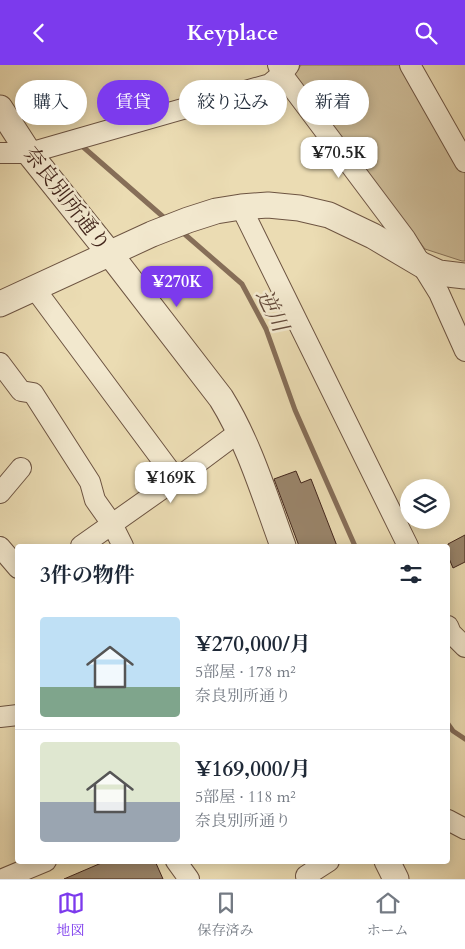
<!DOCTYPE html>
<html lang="ja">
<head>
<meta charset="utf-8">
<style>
  body { margin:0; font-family:Cardo,"Noto Serif JP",serif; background:#f2f2f3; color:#1f2937; height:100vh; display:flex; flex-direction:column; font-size:19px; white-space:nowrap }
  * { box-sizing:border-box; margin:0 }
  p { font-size:16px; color:#747a83 }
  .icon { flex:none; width:28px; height:28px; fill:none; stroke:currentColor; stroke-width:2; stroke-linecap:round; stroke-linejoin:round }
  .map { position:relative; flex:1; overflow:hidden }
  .sheet { position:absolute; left:15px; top:479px; width:435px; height:320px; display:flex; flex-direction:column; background:#fff; border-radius:5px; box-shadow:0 2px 12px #0003 }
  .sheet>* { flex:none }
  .banner { position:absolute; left:15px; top:15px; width:435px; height:45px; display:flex; gap:10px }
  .fabs { position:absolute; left:400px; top:414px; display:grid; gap:10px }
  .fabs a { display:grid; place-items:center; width:50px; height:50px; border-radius:50%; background:#fff; box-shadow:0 2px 12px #0003; font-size:25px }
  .price { position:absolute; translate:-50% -42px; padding:0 11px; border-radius:10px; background:#fff; color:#222; font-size:16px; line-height:32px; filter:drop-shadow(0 1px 2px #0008) }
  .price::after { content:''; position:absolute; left:50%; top:30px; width:15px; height:11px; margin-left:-8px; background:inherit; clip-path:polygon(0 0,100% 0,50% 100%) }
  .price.on { background:#7c3aed; color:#fff }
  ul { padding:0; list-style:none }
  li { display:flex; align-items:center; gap:15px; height:125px; padding:0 25px }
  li+li { border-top:1px solid #e0e1e3 }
  li span { display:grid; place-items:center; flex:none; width:140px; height:100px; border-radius:5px; color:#555 }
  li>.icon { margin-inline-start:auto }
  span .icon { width:60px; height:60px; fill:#fffc; stroke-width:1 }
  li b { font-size:21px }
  h2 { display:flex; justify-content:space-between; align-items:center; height:60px; padding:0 25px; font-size:21px }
  .tag { padding:0 18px; border-radius:22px; background:#fff; box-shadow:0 2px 12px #0003; font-size:18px; line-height:45px }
  .tag.on { background:#7c3aed; color:#fff }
  header { display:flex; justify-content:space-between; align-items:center; height:65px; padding:0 25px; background:#7c3aed; color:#fff; font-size:22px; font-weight:800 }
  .menu { display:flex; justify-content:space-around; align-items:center; height:70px; border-top:1px solid #e0e1e3; background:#fff; font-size:14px; color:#747a83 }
  .menu a { display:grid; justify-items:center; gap:2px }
  .menu .on { color:#7c3aed }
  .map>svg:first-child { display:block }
</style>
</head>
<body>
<header><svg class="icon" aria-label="back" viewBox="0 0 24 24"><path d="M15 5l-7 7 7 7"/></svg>Keyplace<svg class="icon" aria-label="search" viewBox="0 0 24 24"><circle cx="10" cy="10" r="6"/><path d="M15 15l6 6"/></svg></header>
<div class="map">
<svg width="465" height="814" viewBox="0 0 465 814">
  <rect width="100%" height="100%" fill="#ebdcb3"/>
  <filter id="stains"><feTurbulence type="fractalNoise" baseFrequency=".004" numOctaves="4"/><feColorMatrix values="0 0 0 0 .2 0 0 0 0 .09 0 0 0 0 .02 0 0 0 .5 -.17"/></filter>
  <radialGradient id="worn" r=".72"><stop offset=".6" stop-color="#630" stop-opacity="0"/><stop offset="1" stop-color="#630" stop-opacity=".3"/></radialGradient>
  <polygon fill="#cebd99" stroke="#88725a" points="301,0 404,0 465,107 465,196 462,196 425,184 294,10"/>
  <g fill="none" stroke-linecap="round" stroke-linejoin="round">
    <g stroke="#866e58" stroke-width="5">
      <polyline points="82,81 168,156"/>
      <polyline points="181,166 242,219 266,264 295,345 355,481"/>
      <polyline points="448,659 453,666 465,674"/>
    </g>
  </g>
  <g fill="#9a856b" stroke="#43261c">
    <polygon points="296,406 301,418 311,414 337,481 299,481 274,414"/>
    <polygon points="465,470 465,497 453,503 448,491 448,479"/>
    <polygon points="106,796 155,796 163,814 64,814"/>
  </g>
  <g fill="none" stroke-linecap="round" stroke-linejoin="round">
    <defs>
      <g id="minor">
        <polyline points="278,0 282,9 405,173 439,228 465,286"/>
        <polyline points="410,0 465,97"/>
        <polyline points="0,88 29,88 270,19 282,9 289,0"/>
        <polyline points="241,142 408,481"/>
        <polyline points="35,224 176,414"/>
        <polyline points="0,298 21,326 33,328 90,417 95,435 112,459 123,481"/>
        <polyline points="0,428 21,403"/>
        <polyline points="81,481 176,414 239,367"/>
        <polyline points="0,482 18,503"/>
        <polyline points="448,561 451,568 465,582"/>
        <polyline points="0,652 18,650"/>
        <polyline points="448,755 465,764"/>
        <polyline points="176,796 189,814"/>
        <polyline points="306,811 329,796"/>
        <polyline points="3,814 46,796"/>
      </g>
      <g id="tertiary">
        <path d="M0,43L29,88L110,189L221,333C249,378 265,432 283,481"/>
        <polyline points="0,239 152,169 188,155 216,146 241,142 268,140 299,143 329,150 373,171 422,200 439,208 465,211"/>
        <polyline points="387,796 396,814"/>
      </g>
    </defs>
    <use href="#minor" stroke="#6d5442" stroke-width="22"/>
    <use href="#tertiary" stroke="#6d5442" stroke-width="27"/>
    <use href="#minor" stroke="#f2e8ce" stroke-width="20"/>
    <use href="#tertiary" stroke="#f2e8ce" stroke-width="25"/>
  </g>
  <g text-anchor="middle" stroke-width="5" stroke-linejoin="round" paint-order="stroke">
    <g font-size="21" fill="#43261c" stroke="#f2e8ce">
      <text transform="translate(67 134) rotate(52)" y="7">奈良別所通り</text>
    </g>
    <g font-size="22" font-style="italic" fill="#644a3a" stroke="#f2e8ce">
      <text transform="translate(273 245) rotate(64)" y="8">逆川</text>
    </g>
  </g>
  <rect width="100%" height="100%" filter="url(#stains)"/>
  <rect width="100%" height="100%" fill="url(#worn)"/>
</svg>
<div class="fabs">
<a><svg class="icon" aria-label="layers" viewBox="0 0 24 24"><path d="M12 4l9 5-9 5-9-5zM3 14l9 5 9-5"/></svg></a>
</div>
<b class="price" style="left:339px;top:114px">¥70.5K</b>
<b class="price on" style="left:177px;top:243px">¥270K</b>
<b class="price" style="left:171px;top:439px">¥169K</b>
<div class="banner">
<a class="tag">購入</a>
<a class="tag on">賃貸</a>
<a class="tag">絞り込み</a>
<a class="tag">新着</a>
</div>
<section class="sheet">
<h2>3件の物件<svg class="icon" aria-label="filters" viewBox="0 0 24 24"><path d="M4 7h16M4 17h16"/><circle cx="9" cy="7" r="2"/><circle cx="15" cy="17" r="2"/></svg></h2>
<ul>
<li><span style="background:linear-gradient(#bfe0f5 70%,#7fa58c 0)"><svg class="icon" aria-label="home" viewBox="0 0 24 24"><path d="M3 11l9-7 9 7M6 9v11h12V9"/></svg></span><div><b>¥270,000/月</b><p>5部屋 · 178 m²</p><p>奈良別所通り</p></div></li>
<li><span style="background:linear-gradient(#dfe7d0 60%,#9aa5b1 0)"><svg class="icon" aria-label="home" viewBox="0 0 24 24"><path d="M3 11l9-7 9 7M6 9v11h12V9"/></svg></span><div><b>¥169,000/月</b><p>5部屋 · 118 m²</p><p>奈良別所通り</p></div></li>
</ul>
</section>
</div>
<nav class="menu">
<a class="on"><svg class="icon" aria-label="map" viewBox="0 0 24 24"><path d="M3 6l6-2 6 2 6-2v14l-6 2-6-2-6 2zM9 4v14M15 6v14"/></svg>地図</a>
<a><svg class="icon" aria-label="saved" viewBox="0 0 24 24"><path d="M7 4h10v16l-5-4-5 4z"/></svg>保存済み</a>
<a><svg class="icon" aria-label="home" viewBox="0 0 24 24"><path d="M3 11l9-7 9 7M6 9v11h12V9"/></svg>ホーム</a>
</nav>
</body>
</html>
